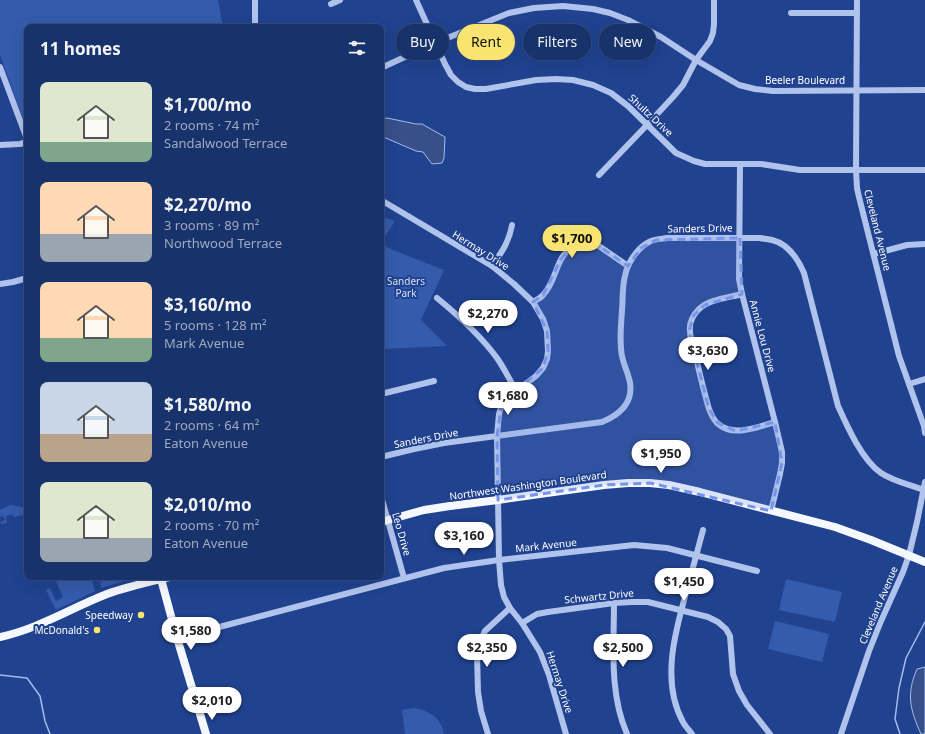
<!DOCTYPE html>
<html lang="en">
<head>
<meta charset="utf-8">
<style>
  body { margin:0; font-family:"Noto Sans",sans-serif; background:#213a71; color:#f1f3f6; height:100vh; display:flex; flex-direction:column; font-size:15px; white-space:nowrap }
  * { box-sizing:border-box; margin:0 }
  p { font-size:13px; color:#9faac1 }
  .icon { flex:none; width:22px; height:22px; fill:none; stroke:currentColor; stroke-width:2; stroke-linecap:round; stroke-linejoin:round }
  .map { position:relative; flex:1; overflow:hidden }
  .details { position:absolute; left:24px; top:24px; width:360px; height:556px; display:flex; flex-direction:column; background:#18326b; border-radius:8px; box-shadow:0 4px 16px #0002,0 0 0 1px #364d7e }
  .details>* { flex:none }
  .banner { position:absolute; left:396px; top:24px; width:380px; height:36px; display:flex; gap:8px }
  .price { position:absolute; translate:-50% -34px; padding:0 9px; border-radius:14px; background:#fff; color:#222; font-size:13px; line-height:26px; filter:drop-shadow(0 1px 2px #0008) }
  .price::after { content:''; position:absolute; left:50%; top:24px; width:12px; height:9px; margin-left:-6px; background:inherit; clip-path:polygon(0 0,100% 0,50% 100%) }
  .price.active { background:#f9e471; color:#111 }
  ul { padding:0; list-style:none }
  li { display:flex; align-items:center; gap:12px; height:100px; padding:0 16px }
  li span { display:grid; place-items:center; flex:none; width:112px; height:80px; border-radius:8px; color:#555 }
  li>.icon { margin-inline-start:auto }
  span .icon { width:48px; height:48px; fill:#fffc; stroke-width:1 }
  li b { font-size:17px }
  h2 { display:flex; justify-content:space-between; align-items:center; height:48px; padding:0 16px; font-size:17px }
  .chip { padding:0 14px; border-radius:18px; background:#18326b; box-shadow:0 4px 16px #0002,0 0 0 1px #364d7e; font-size:14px; line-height:36px }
  .chip.active { background:#f9e471; color:#111 }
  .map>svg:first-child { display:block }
</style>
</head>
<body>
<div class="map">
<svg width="925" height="734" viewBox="0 0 925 734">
  <rect width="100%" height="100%" fill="#20428f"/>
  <g fill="#345bac">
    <polygon points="0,0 218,0 223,27 27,27 27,130 0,55"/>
    <polygon points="383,217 395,221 381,243 381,219"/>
    <polygon points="381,244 393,250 444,270 421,320 447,346 381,349"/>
    <polygon points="11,505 27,508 27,514 14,517 12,514 6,516 7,523 1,524 0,522 5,520 3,516 0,517 0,510"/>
    <polygon points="54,577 91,577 95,591 56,610 46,590 50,588 56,601 63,597"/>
    <polygon points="115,577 127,577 128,580 101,588 100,582"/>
    <polygon points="786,579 842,592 835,622 779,610"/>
    <polygon points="775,621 829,634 822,662 768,649"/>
    <path d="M414,708C429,711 441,717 444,734H405L402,710Z"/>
  </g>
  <g fill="#375089" stroke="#a3bcee">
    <polygon points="387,118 416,124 422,124 445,137 444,158 442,163 432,164 423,152 416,151 381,136 381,119"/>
    <path d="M925,667V734H921C910,710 906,694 917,669Z"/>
  </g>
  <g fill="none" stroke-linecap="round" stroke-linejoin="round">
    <g stroke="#a3bcee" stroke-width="1.5">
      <polyline points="0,675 27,678 40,696 45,721 50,734"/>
      <polyline points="900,734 895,719 899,688 906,658 925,622"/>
    </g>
    <g stroke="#b0c3ec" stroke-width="6">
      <polyline points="255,0 255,27"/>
      <polyline points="416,0 445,64 451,75 458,82 466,87 475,89 486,89 536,80 556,79 573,80 593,85 611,93 628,106 676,153 694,161 705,164 761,164 800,170 925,170"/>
      <polyline points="857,0 856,170 857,188 859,197 899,356 924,426 925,433"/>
      <polyline points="331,4 340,0"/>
      <polyline points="791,13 857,13"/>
      <polyline points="0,67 27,139"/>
      <polyline points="381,68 435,43 509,13 534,8 563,6 593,9 610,13 628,20 661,37 696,60 739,85 755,89 773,91 925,90"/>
      <polyline points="0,145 20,144 27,142"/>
      <polyline points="740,164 739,279 742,294 775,422 782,452 782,463 780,474 771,511"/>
      <polyline points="599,175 647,125 673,97 683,85 696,60 710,41 713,33 714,24 714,0"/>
      <polyline points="381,200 492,266 514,284 533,302 543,319 547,331 548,351 547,359 543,368 536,376 527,383 516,390 506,400 501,407 499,414 497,436 499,560 501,585 504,597 510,608 522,623 540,652 549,675 566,734"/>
      <polyline points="874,254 907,245 925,244"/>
      <path d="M492,266C502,252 509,242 512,225"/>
      <polyline points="0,284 13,282 27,278"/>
      <path d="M742,294C727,298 710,299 699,309C693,315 689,323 690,331C690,340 694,350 696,358C700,375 704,392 709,409C711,414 713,419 717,423C733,438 758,427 775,422"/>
      <path d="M437,298C459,316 480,335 497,358C504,368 509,379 516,390"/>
      <path d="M533,302C536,300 541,298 543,295C558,280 554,257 575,245C582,242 586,240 593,242L628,266"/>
      <polyline points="909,384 925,379"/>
      <polyline points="381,394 434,381"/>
      <path d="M381,457L414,449L444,443L602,422C614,417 625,410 629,398C634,382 625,371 622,356C619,341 621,326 622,310C623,299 622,287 625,276C627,264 637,248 649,242C654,239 661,239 667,238H760C764,239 768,239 772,240C788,244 798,259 804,273L838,406C847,426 862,460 881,473C893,481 910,485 924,490"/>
      <polyline points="381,496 404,578"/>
      <path d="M614,603C614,646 609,693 627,734"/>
      <polyline points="522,623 537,614 548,612 614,603 632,602 648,602 708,617 718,622 726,629 730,636 733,674 739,691 747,705 770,734"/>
      <polyline points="177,638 444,568 499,560 634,545 667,548 757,571"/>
      <polyline points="488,734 481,711 478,692 477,654 480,641 485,631 510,608"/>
      <path d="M692,734C689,730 685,726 683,722C660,681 676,628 688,586C693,567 698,549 703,530"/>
      <polyline points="841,734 869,651 881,621 903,572 909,555 917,522 925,482"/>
    </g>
    <g stroke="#f5f8ff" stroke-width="8">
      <polyline points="381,522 424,510 450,506 498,500 604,485 628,483 650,483 669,485 700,492 835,527 871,540 925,562"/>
      <polyline points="161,579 177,638 206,734"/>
      <path d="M0,637C38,629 71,608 107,594C127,587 149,582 169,577"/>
    </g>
  </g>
  <path fill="#7795e8" fill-opacity="0.2" stroke="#7795e8" stroke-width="3" stroke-dasharray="8 5" stroke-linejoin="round" d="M740,238L742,294L705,305L694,315L689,331L709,409L718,423L736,431L775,422L782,463L771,511L650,483L604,485L498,500L497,436L501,407L516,390L543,368L548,351L547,331L533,302L543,295L561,259L573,246L582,242H593L628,266L641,248L656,240Z"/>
  <g fill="#f9e471" stroke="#20428f" stroke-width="1.5">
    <circle cx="141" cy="615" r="4"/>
    <circle cx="97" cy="630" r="4"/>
  </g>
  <g text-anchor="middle" stroke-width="4" stroke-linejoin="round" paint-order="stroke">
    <g font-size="10" fill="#fff" stroke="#20428f">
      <text x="805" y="84">Beeler Boulevard</text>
      <text transform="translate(651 115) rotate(43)" y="4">Shultz Drive</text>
      <text transform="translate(700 228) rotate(-1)" y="4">Sanders Drive</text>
      <text transform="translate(878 230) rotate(76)" y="4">Cleveland Avenue</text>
      <text transform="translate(481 250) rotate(32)" y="4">Hermay Drive</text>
      <text transform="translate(763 336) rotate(75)" y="4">Annie Lou Drive</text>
      <text transform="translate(426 438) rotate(-11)" y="4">Sanders Drive</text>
      <text transform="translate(528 485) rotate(-8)" y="4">Northwest Washington Boulevard</text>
      <text transform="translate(402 534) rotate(74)" y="4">Leo Drive</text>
      <text transform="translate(546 545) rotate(-6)" y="4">Mark Avenue</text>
      <text transform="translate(599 596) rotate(-6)" y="4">Schwartz Drive</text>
      <text transform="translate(878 605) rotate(-67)" y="4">Cleveland Avenue</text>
      <text transform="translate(560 682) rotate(72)" y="4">Hermay Drive</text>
    </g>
    <g font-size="10" fill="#d5e1f9" stroke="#20428f">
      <text x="406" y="285">Sanders<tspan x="406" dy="12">Park</tspan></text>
    </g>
    <g font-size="10" fill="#fff" stroke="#20428f" text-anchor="end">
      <text x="133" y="619">Speedway</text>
      <text x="89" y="634">McDonald's</text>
    </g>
  </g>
</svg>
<b class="price active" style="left:572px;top:259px">$1,700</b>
<b class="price" style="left:488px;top:334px">$2,270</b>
<b class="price" style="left:708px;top:371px">$3,630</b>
<b class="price" style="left:508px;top:416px">$1,680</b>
<b class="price" style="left:661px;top:474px">$1,950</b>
<b class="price" style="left:464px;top:556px">$3,160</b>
<b class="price" style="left:684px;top:602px">$1,450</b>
<b class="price" style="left:191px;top:651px">$1,580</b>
<b class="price" style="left:487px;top:668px">$2,350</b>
<b class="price" style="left:623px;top:668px">$2,500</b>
<b class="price" style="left:212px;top:721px">$2,010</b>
<div class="banner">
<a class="chip">Buy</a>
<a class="chip active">Rent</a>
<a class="chip">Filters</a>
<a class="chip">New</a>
</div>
<section class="details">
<h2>11 homes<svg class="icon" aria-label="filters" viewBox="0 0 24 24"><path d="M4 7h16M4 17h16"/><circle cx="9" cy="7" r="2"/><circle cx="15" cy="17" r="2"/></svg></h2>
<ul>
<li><span style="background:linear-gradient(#dfe7d0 75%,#7fa58c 0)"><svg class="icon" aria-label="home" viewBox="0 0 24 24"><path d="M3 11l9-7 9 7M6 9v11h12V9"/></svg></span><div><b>$1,700/mo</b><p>2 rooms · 74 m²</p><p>Sandalwood Terrace</p></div></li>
<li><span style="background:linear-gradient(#ffd9b3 65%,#9aa5b1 0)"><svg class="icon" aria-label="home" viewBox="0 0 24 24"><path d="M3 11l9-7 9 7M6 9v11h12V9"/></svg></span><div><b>$2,270/mo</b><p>3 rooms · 89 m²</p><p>Northwood Terrace</p></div></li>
<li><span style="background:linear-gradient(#ffd9b3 70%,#7fa58c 0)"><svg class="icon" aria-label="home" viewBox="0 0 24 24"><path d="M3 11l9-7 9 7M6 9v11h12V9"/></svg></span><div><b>$3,160/mo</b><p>5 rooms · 128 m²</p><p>Mark Avenue</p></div></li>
<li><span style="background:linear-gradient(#c9d6e8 65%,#b9a48a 0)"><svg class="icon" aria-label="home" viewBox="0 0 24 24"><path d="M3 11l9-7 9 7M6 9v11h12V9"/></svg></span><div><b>$1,580/mo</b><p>2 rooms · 64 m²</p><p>Eaton Avenue</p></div></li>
<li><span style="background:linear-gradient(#dfe7d0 70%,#9aa5b1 0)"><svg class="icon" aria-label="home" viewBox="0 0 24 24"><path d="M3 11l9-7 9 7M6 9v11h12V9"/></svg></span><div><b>$2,010/mo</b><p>2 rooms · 70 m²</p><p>Eaton Avenue</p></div></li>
</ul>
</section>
</div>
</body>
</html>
